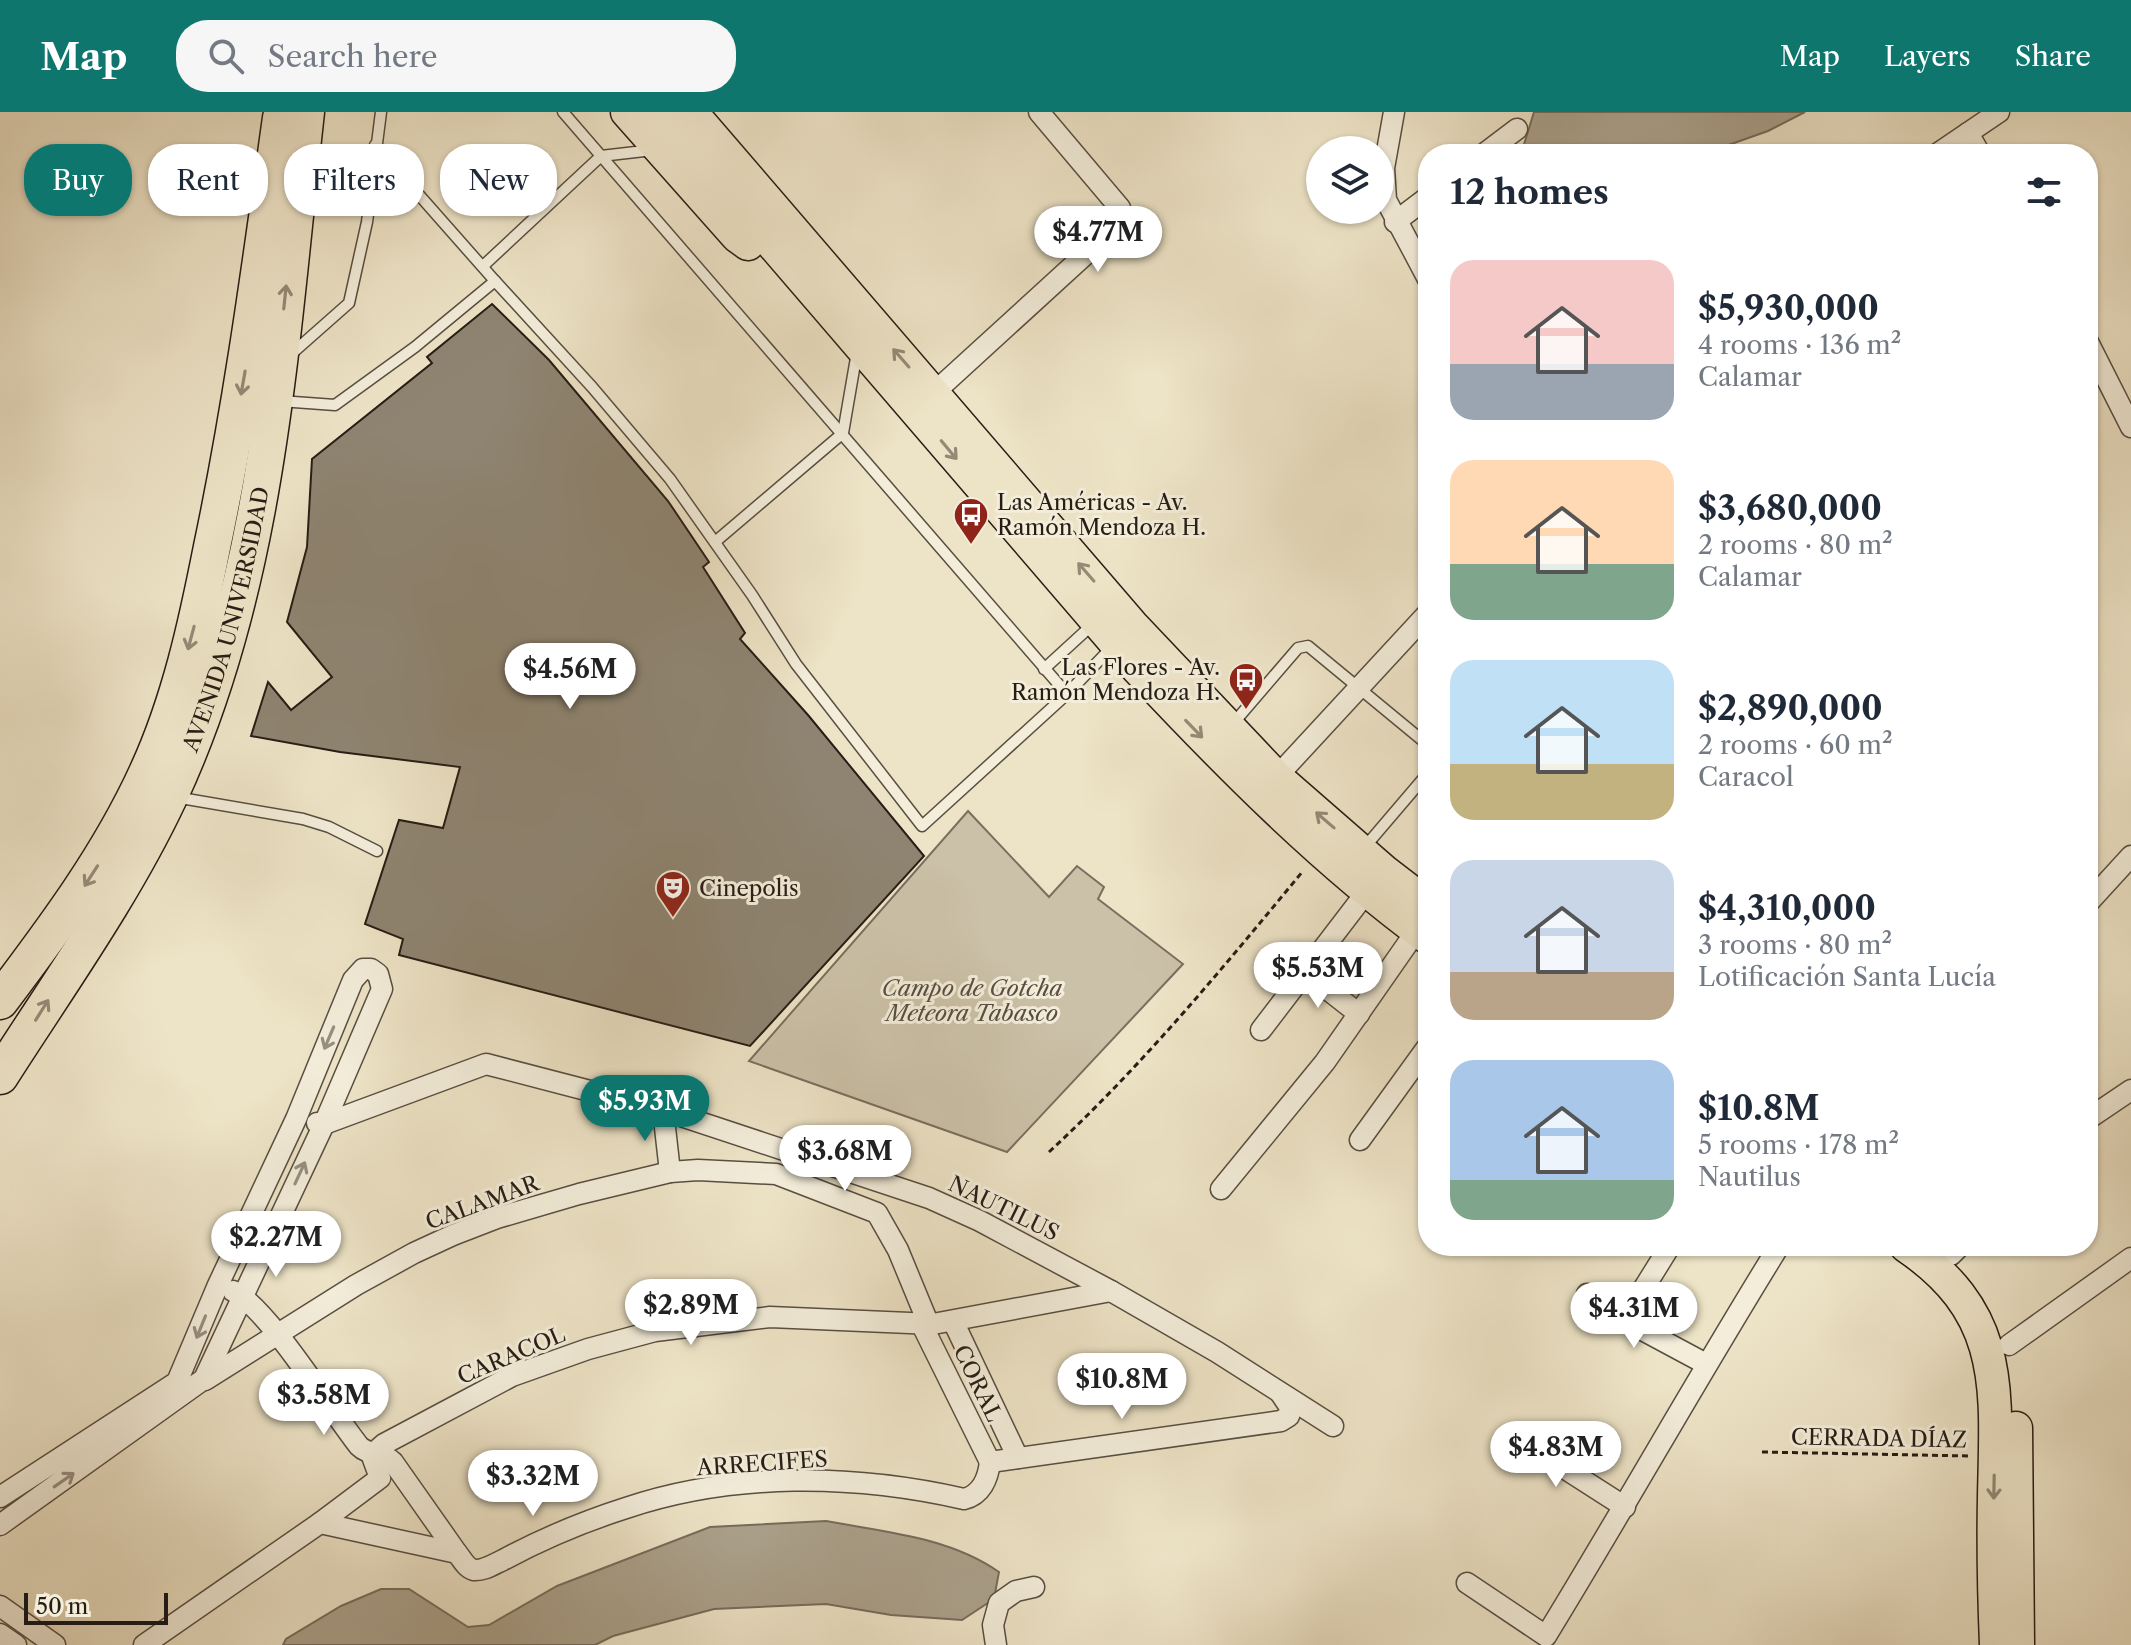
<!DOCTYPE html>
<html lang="en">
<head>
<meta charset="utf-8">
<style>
  body { margin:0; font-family:"Libre Caslon Text",serif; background:#f6f6f7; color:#1f2937; height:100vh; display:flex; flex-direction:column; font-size:30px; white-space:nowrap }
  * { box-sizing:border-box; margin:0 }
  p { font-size:26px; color:#747a83 }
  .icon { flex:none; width:44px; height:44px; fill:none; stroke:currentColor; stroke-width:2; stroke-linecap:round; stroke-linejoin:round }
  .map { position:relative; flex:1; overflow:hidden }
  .sheet { position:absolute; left:1418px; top:32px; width:680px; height:1112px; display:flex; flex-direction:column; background:#fff; border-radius:32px; box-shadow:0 2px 6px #0004 }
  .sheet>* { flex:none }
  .guide { position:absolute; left:24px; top:32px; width:760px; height:72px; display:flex; gap:16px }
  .fabs { position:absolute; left:1306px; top:24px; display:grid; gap:16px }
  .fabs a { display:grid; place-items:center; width:88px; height:88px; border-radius:50%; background:#fff; box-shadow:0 2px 6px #0004; font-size:40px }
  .scale { position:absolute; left:24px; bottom:20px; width:144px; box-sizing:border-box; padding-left:8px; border:4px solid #271d15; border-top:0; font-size:22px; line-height:28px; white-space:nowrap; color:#271d15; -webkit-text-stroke:6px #f3edda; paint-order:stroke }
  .price { position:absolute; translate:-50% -68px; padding:0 18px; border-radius:28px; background:#fff; color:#222; font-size:26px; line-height:52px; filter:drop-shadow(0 2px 4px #0008) }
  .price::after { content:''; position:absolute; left:50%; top:48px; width:24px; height:18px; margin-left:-12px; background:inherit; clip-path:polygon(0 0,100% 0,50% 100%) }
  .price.on { background:#0f766e; color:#fff }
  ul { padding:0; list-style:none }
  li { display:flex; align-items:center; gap:24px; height:200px; padding:0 32px }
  li span { display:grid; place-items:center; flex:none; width:224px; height:160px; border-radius:24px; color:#555 }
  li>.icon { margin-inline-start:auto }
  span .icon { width:96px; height:96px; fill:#fffc; stroke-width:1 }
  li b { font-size:34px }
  h2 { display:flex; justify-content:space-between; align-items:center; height:96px; padding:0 32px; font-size:34px }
  .pill { padding:0 28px; border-radius:32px; background:#fff; box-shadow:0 2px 6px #0004; font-size:28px; line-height:72px }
  .pill.on { background:#0f766e; color:#fff }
  header { display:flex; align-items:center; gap:48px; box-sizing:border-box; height:112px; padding:0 40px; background:#0f766e; color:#fff }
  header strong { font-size:38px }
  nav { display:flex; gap:44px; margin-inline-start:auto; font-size:28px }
  .search { width:560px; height:72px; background:#f6f6f7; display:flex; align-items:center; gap:20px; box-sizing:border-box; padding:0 28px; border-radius:32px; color:#747a83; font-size:30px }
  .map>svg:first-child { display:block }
</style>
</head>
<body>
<header>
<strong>Map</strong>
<div class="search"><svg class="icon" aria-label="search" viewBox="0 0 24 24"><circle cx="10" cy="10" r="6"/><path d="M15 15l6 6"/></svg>Search here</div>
<nav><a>Map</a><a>Layers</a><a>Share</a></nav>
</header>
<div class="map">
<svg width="2131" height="1533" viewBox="0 0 2131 1533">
  <rect width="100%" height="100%" fill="#ede3c6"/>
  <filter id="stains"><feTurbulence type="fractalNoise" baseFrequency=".0025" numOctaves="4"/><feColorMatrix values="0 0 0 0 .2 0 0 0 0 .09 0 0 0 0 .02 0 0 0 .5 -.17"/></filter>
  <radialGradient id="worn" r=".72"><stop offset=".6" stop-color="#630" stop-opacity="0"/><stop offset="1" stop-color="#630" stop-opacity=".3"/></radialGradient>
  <polygon fill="#cbc1a8" stroke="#796f5e" stroke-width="2" points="968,699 1049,785 1077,754 1104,775 1098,787 1183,852 1007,1040 749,949"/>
  <g fill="#aaa08a" stroke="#766c5b" stroke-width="2">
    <polygon points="1534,0 1805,0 1768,19 1703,42 1521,42"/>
    <path d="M826,1409C885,1420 949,1425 999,1460L994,1487L962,1508L891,1503L826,1492L714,1497L613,1524L595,1533H283L286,1527L341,1494L381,1477H409L468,1515L489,1513L557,1474L710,1415Z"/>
  </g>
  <polygon fill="#8e8471" stroke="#271d15" stroke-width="2" points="492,192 549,248 668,389 709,450 703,455 745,521 740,527 808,603 924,744 750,934 399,843 403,827 365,812 399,708 443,716 460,655 340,640 251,624 268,570 291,598 332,565 287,510 307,435 312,347 432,251 427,245"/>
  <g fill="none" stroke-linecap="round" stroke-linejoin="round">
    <defs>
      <g id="lane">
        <polyline points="563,0 1067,582"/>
        <polyline points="375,33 495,169"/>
        <polyline points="483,154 601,44 653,38"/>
        <polyline points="289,244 349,191 367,110 381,0"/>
        <polyline points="280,289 335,293 415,235 495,169 592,275 670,367 752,483 796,552 922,714 1067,582 1112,535"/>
        <polyline points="715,430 843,321 857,240"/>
        <polyline points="1044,557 1092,513"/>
        <polyline points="1231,614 1298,536 1308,534 1428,633"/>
        <polyline points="175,685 303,707 329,715 377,739"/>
        <polyline points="1364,736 1428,661"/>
      </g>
      <g id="street">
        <polyline points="1394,0 1384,56 1386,88 1428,167"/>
        <polyline points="1968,21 1980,42"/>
        <polyline points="1484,42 1517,17"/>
        <polyline points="1937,42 1999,0"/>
        <polyline points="1395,110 1428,85"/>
        <polyline points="2088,230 2131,315"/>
        <polyline points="926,288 1122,109 1120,96 1039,0"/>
        <polyline points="1269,673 1428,501"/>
        <polyline points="2088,791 2131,744"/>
        <polyline points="1304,859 1359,902"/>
        <polyline points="1261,918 1368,778"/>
        <polyline points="663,998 670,1060"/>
        <polyline points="2088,1007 2131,978"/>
        <polyline points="317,1011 324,1012 486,952 663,998 929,1086 980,1109 1111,1179 1217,1240 1333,1314"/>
        <polyline points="1360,1028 1428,934"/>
        <polyline points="1221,1077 1325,950 1417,818"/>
        <polyline points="1951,1143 1960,1134"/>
        <path d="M233,1179C268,1196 331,1299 359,1334C369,1344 383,1340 393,1350L457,1441"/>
        <polyline points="1587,1182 1624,1208 1706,1252"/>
        <polyline points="1624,1208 1670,1134"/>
        <polyline points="953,1209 1018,1346"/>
        <polyline points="922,1213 990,1350"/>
        <polyline points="2009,1233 2131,1146"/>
        <polyline points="205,1268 356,1173 414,1141 453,1123 497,1106 579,1082 670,1060 698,1058 776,1062 877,1101 898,1138 929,1213"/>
        <polyline points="1511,1322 1625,1395"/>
        <polyline points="990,1350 1281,1309 1289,1304 1291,1297 1281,1282"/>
        <polyline points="0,1385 177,1270 218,1173 296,1007 353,868 363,857 371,857 378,862 382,877 324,1012 204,1267 0,1413"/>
        <polyline points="320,1411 380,1366 373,1347 376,1339 384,1332 512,1264 588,1237 655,1219 770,1205 933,1212 1111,1179"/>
        <path d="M1467,1471L1546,1524C1625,1395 1699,1263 1779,1134"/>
        <polyline points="0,1494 55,1533"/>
        <polyline points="0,1522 16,1533"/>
        <path d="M144,1533L320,1411L457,1441C462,1447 466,1456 474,1458C484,1459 494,1452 503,1448C544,1426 582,1410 626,1396C733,1360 854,1362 964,1387C981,1383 988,1367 990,1350"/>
        <polyline points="996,1533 993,1513 999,1491 1016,1479 1034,1475"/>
      </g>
      <g id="primary">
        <polyline points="627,0 737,124 748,132"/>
        <path d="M659,0L1138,557C1228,653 1322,748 1428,826"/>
        <polyline points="691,0 1132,513 1276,665 1385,760 1428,793"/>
        <path d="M1906,1134C2006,1202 1996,1277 1994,1385C1993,1435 1994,1484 1996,1533"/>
        <polyline points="2016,1316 2018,1533"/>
      </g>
      <g id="highway">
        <path d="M0,889C55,816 109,744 147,661C180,590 197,511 212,435C242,293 261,149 281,6"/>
        <path id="s1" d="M0,964C58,873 123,783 169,685C269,471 280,230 306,0"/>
      </g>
    </defs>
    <use href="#lane" stroke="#584e41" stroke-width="13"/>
    <use href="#street" stroke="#584e41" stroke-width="23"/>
    <use href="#primary" stroke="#271d15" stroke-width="35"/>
    <use href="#highway" stroke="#271d15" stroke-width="39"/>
    <g stroke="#271d15" stroke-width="3" stroke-dasharray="6 4" stroke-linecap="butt">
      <path d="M1049,1040C1142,954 1222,857 1303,759"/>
      <polyline points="1541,1142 1545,1134"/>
      <polyline points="1762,1340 1970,1344"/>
    </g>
    <use href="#lane" stroke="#f3edda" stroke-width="10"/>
    <use href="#street" stroke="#f3edda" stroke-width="20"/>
    <use href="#primary" stroke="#ede3c6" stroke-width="32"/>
    <use href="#highway" stroke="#ede3c6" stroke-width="36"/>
  </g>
  <defs><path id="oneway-shaft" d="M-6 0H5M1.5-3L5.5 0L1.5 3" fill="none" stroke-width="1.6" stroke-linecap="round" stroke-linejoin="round" transform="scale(2)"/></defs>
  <g stroke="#948a76">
    <use href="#oneway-shaft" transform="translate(285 185) rotate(-84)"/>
    <use href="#oneway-shaft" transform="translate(901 246) rotate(-131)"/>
    <use href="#oneway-shaft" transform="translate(243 271) rotate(100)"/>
    <use href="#oneway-shaft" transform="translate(949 338) rotate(50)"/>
    <use href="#oneway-shaft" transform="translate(1086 460) rotate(-131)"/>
    <use href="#oneway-shaft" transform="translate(191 526) rotate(105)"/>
    <use href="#oneway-shaft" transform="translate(1194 617) rotate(46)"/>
    <use href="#oneway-shaft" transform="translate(1325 708) rotate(-139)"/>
    <use href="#oneway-shaft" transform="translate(91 764) rotate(123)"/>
    <use href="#oneway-shaft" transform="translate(42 898) rotate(-58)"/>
    <use href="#oneway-shaft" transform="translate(1994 1375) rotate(91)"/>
  </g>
  <g stroke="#978f81">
    <use href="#oneway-shaft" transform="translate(329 926) rotate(113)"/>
    <use href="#oneway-shaft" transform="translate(300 1061) rotate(-65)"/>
    <use href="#oneway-shaft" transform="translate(201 1215) rotate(112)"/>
    <use href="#oneway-shaft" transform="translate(64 1368) rotate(-35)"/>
  </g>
  <defs>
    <symbol id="bus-pin" viewBox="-11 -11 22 30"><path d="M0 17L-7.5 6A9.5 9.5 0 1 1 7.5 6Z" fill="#8f2418" stroke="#f3edda"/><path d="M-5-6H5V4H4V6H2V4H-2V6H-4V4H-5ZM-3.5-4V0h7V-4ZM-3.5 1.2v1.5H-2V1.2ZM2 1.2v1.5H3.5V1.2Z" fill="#fff"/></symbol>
    <symbol id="theatre-pin" viewBox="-11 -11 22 30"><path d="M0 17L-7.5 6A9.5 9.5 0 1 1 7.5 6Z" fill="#8f2418" stroke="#f3edda"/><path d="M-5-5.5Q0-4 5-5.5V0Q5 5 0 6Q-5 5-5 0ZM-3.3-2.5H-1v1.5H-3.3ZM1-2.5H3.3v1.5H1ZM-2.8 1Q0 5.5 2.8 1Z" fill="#fff"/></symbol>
  </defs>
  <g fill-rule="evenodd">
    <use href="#bus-pin" x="951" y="383" width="40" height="54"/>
    <use href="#bus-pin" x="1226" y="548" width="40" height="54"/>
    <use href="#theatre-pin" x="653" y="756" width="40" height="54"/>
  </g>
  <g text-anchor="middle" stroke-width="6" stroke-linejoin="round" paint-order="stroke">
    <g font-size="22" fill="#271d15" stroke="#f3edda" text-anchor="start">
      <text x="997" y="398">Las Américas - Av.<tspan x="997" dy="25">Ramón Mendoza H.</tspan></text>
      <text x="1220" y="563" text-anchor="end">Las Flores - Av.<tspan x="1220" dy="25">Ramón Mendoza H.</tspan></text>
      <text x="699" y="784">Cinepolis</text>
    </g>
    <g font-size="22" fill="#271d15" stroke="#f3edda">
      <text dy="8" stroke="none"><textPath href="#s1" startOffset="514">AVENIDA UNIVERSIDAD</textPath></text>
      <text transform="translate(482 1090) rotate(-20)" y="8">CALAMAR</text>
      <text transform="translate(1004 1096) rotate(26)" y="8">NAUTILUS</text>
      <text transform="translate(511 1243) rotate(-23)" y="8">CARACOL</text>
      <text transform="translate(978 1271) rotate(64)" y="8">CORAL</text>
      <text transform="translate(1879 1326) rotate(1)" y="8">CERRADA DÍAZ</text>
      <text transform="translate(762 1351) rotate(-4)" y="8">ARRECIFES</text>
    </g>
    <g font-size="22" font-style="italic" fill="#584e41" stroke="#f3edda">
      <text x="972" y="884">Campo de Gotcha<tspan x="972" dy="25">Meteora Tabasco</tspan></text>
    </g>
  </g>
  <rect width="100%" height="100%" filter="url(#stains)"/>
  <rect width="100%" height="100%" fill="url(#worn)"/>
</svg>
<div class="fabs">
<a><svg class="icon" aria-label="layers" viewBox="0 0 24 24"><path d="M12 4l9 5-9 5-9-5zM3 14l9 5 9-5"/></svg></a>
</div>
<div class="scale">50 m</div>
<b class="price" style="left:1098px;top:162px">$4.77M</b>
<b class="price" style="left:570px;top:599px">$4.56M</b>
<b class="price" style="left:1318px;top:898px">$5.53M</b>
<b class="price on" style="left:645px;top:1031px">$5.93M</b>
<b class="price" style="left:845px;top:1081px">$3.68M</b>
<b class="price" style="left:276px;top:1167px">$2.27M</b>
<b class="price" style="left:691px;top:1235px">$2.89M</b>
<b class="price" style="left:1634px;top:1238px">$4.31M</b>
<b class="price" style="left:1122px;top:1309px">$10.8M</b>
<b class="price" style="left:324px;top:1325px">$3.58M</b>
<b class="price" style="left:1556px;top:1377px">$4.83M</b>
<b class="price" style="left:533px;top:1406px">$3.32M</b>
<div class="guide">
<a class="pill on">Buy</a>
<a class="pill">Rent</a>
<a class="pill">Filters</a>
<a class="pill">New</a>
</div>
<section class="sheet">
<h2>12 homes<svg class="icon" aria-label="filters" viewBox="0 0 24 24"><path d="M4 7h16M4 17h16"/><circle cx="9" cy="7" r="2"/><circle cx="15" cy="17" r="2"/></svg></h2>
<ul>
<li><span style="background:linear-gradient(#f6c9c9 65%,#9aa5b1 0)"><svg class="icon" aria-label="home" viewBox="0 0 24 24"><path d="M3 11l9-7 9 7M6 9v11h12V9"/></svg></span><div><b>$5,930,000</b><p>4 rooms · 136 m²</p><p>Calamar</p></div></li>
<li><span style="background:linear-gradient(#ffd9b3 65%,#7fa58c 0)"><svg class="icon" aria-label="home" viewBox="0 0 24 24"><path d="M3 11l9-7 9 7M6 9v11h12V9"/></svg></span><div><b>$3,680,000</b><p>2 rooms · 80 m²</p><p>Calamar</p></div></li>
<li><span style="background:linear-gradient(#bfe0f5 65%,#c2b280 0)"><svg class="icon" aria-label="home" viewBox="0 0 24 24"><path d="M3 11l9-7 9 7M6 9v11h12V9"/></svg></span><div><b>$2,890,000</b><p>2 rooms · 60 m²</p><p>Caracol</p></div></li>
<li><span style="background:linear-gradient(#c9d6e8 70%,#b9a48a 0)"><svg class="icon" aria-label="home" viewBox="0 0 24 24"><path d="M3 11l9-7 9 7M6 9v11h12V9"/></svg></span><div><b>$4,310,000</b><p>3 rooms · 80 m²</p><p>Lotificación Santa Lucía</p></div></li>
<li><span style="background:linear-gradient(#a9c7e8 75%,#7fa58c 0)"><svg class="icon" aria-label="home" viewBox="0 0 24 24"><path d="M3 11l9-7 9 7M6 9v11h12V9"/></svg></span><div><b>$10.8M</b><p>5 rooms · 178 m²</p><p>Nautilus</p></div></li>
</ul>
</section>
</div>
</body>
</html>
